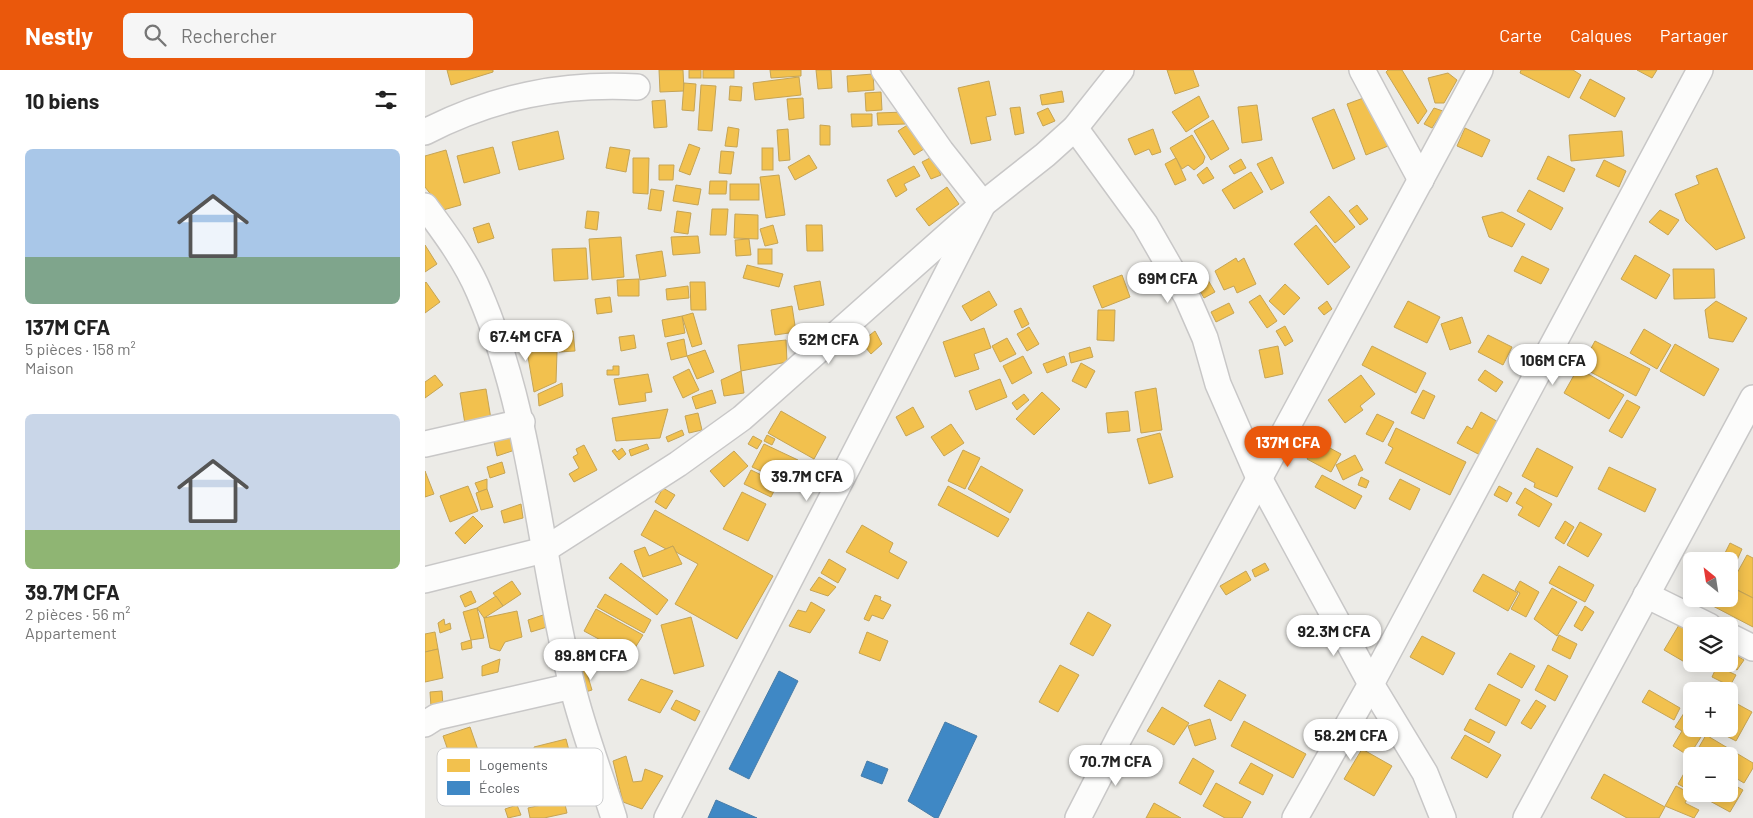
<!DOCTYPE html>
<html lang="fr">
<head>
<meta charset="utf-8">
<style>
  body { margin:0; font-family:Barlow,sans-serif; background:#f6f6f6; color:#222; height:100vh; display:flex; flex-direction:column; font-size:19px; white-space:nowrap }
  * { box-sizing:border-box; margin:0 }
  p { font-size:16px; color:#767676 }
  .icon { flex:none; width:28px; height:28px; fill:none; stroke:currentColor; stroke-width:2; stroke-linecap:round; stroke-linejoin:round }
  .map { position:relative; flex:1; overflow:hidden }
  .drawer { display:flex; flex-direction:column; background:#fff; width:425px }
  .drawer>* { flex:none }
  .needle { width:32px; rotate:330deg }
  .buttons { position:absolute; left:1258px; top:482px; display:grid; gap:10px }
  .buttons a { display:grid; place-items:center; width:55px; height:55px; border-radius:8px; background:#fff; box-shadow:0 2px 12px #0003; font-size:25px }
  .price { position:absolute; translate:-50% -42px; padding:0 11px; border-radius:18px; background:#fff; color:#222; font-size:16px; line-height:32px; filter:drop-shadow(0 1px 2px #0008) }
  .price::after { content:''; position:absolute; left:50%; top:30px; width:15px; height:11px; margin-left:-8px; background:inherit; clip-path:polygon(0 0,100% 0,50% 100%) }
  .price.on { background:#ea580c; color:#fff }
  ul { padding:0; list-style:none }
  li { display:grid; align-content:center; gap:10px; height:265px; padding:0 25px }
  li span { display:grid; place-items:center; height:155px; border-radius:8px; color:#555 }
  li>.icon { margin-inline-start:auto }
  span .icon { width:90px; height:90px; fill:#fffc; stroke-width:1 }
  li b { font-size:21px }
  h2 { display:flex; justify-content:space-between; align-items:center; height:60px; padding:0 25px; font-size:21px }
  header { display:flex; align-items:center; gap:30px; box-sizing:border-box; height:70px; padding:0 25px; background:#ea580c; color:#fff }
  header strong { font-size:24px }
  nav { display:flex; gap:28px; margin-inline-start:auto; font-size:18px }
  .search { width:350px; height:45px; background:#f6f6f6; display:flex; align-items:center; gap:12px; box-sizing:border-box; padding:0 18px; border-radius:8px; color:#767676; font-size:19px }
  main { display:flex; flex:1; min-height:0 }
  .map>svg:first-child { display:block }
</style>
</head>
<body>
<header>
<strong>Nestly</strong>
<div class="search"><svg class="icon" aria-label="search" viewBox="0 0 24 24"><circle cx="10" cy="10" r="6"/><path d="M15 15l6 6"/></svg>Rechercher</div>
<nav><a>Carte</a><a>Calques</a><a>Partager</a></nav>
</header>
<main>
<section class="drawer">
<h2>10 biens<svg class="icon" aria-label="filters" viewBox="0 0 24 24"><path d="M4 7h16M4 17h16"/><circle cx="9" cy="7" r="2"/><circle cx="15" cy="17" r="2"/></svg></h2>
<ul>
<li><span style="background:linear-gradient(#a9c7e8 70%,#7fa58c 0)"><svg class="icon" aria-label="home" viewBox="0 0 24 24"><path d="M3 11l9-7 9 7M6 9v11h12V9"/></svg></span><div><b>137M CFA</b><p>5 pièces · 158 m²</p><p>Maison</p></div></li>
<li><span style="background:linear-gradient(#c9d6e8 75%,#8fb573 0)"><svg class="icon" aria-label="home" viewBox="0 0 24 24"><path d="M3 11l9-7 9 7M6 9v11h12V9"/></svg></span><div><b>39.7M CFA</b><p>2 pièces · 56 m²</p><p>Appartement</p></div></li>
</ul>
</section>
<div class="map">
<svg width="1328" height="748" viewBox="0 0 1328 748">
  <rect width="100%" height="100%" fill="#ecebe7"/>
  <g fill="#f2c14e" stroke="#c5a455">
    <polygon points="22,0 68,0 68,2 26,15"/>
    <polygon points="234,0 258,0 259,21 235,22"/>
    <rect x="264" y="0" width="12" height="8"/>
    <rect x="278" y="0" width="31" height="8"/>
    <polygon points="345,0 376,0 376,6 346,8"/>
    <polygon points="391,0 406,0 407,18 393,19"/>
    <polygon points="742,0 768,0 774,16 750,24"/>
    <polygon points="963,0 977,0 1002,41 993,54 961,2"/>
    <polygon points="1096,0 1148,0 1156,5 1144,28 1095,3"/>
    <polygon points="1212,0 1232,0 1227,8"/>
    <polygon points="1023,3 1032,10 1019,33 1010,33 1003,8"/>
    <polygon points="448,4 449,20 423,22 422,6"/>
    <polygon points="374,7 376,25 330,30 328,13"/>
    <polygon points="1165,9 1200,28 1190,47 1155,28"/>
    <polygon points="564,11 571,45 561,47 566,70 546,74 533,18"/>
    <polygon points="259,13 271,14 269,41 257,40"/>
    <polygon points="276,15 291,16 287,61 273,60"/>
    <polygon points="305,16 317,17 316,31 304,30"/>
    <polygon points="637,21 639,32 617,35 615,25"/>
    <polygon points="456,22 457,40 441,41 440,23"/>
    <polygon points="774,26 784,47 761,62 747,42"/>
    <polygon points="944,26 963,76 941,85 922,34"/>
    <polygon points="378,28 379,48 364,50 362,29"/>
    <polygon points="240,30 242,57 229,58 227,31"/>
    <polygon points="832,35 837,70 817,73 813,37"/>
    <polygon points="595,37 599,63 590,65 585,38"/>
    <polygon points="623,38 630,51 618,56 612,43"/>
    <polygon points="1009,38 1018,41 1007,58 999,54"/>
    <polygon points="909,39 930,89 908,99 887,48"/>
    <polygon points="480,42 480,54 453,55 452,43"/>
    <polygon points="426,44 447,44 447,56 427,57"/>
    <polygon points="788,50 804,79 786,90 769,61"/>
    <polygon points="484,54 499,79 489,85 473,61"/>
    <polygon points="395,55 405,56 405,75 395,75"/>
    <polygon points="303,57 314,59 312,77 300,76"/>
    <polygon points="1040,58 1065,70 1057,87 1032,76"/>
    <polygon points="363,59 365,90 354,91 352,60"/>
    <polygon points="728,59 736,82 727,85 724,79 710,85 703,69"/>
    <polygon points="133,61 139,89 94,100 87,72"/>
    <polygon points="1197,61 1199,86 1146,91 1144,65"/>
    <polygon points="767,65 780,87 778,93 769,100 763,95 757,99 745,78"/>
    <polygon points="264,74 275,78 265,105 254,101"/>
    <polygon points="68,77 75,103 39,113 32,86"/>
    <polygon points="185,77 205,80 201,102 181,98"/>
    <rect x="337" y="78" width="11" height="22"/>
    <polygon points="21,80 36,135 18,140 0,117 0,86"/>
    <polygon points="296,81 309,82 306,104 294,103"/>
    <polygon points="384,85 392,98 370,110 363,97"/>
    <polygon points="1123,86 1150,99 1139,122 1112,109"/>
    <polygon points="507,87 516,105 506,109 497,92"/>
    <polygon points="847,87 859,113 846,120 832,94"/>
    <polygon points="208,88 224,88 223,124 208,123"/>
    <polygon points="751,88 761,110 750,115 740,94"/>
    <polygon points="816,89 821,98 809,104 804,96"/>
    <polygon points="1179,90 1201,101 1194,117 1171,106"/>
    <polygon points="234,95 249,95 248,110 234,110"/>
    <polygon points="489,96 495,106 479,114 482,120 471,127 462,110"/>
    <polygon points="782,97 789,108 778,114 772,105"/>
    <polygon points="1292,98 1320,168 1291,180 1261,151 1250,124 1274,114 1271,106"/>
    <polygon points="826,102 838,122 809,139 797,120"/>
    <polygon points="354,105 360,145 341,148 335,107"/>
    <polygon points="285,111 302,111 301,124 284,124"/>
    <rect x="305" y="114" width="29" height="16"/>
    <polygon points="251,115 276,119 273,135 248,131"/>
    <polygon points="522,117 534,134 504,156 491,139"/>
    <polygon points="226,119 239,121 236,141 223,139"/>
    <polygon points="1104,120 1138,138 1126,160 1092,141"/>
    <polygon points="904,126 930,157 910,173 885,142"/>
    <polygon points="932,135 943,149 935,155 924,141"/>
    <polygon points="287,139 303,139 301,165 285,165"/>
    <polygon points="1235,140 1254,150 1243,165 1224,152"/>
    <polygon points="162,141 174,142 172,160 160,158"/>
    <polygon points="252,141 266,143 263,164 249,162"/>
    <polygon points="1077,142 1100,154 1087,177 1064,167 1057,147"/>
    <polygon points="310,144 333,145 333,169 309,168"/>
    <polygon points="64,153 69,168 53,173 48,158"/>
    <polygon points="348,155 353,173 340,176 335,159"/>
    <polygon points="381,155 397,155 398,181 382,181"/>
    <polygon points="891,155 925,197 903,215 869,174"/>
    <polygon points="273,166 275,183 248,185 246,167"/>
    <polygon points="196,167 199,207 167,210 164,169"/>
    <polygon points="324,169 326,185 311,186 310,170"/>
    <polygon points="0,175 12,194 0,202"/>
    <polygon points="161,178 163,209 129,211 127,179"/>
    <rect x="333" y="179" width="14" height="15"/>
    <polygon points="237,181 241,206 215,210 211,185"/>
    <polygon points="1210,185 1245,205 1231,229 1196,209"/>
    <polygon points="1097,186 1124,199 1116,214 1089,201"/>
    <polygon points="811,188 813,192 819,188 831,214 812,223 809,216 799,220 790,201"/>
    <polygon points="322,195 358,204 354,217 318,208"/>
    <polygon points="1248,199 1289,199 1290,228 1249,229"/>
    <polygon points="697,205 705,227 677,238 668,216"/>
    <polygon points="214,209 214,226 193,226 192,210"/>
    <polygon points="783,210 790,222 779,228 772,216"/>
    <polygon points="395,211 399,235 374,240 369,216"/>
    <polygon points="1,212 15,232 0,243 0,213"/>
    <polygon points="265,212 280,212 281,240 266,240"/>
    <polygon points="860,214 875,228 859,245 844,231"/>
    <polygon points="263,216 264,228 242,230 241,219"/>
    <polygon points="564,221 572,235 546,251 537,236"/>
    <polygon points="835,225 852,251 842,258 824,232"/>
    <polygon points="185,227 187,242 172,244 170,229"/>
    <polygon points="902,231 907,239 899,245 893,238"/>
    <polygon points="983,231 1015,247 1002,273 969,257"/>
    <polygon points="1291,231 1322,248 1308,272 1284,268 1280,240"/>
    <polygon points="804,233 809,243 791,252 786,242"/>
    <polygon points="367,236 371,262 350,265 346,240"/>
    <polygon points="596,238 604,254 597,258 589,241"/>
    <polygon points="673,240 690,240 689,271 672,270"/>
    <polygon points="268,243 277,274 267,277 257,246"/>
    <polygon points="257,246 260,263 240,267 237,250"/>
    <polygon points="1037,247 1046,273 1025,280 1016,254"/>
    <polygon points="860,256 868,271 860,276 851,261"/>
    <polygon points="604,257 614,274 602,281 592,264"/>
    <polygon points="559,258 566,278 549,284 554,299 530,307 518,272"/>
    <polygon points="1219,259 1246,275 1232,299 1205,283"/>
    <polygon points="148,261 150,281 134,282 133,262"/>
    <polygon points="450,261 457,274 446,284 436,272"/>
    <polygon points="119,262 120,276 106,277 100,263"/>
    <polygon points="209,265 211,278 196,281 194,267"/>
    <polygon points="1063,265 1087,277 1078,295 1053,282"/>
    <polygon points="582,268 591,284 575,292 567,276"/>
    <polygon points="259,269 262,286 246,290 242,273"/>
    <polygon points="361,270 362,292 316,301 313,275"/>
    <polygon points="1170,271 1225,299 1211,326 1156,297"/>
    <polygon points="1250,274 1294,299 1279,326 1235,301"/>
    <polygon points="853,276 858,304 840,308 834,280"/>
    <polygon points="947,276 1001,303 991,323 937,295"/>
    <polygon points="665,277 668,287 646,293 644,283"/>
    <polygon points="280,280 289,302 272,309 262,286"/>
    <polygon points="102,281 132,282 131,312 109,322"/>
    <polygon points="598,286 607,303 587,314 578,296"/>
    <polygon points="639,286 642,295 622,303 618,294"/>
    <polygon points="656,293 670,301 661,318 647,311"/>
    <polygon points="188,296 194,296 194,305 182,305 182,300 188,300"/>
    <polygon points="1153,298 1199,325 1184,349 1139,323"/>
    <polygon points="264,299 274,320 258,328 248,307"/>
    <polygon points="1060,300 1078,312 1071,322 1053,310"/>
    <polygon points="316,301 319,323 299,326 296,310"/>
    <polygon points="223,304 227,322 220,323 221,331 194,335 189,309"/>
    <polygon points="10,305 18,315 0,328 0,312"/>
    <polygon points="936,305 950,324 935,336 938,340 920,353 903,330"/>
    <polygon points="575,309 582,327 551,340 544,321"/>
    <polygon points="137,313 138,326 114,336 113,324"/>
    <polygon points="731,318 737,360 716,363 710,322"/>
    <polygon points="61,319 66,349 40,354 35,323"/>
    <polygon points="287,320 291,333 271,339 267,327"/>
    <polygon points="998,320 1010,326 999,349 986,343"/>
    <polygon points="617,322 635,339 609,365 591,349"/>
    <polygon points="599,324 604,330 592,340 587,333"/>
    <polygon points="1202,330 1215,337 1197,368 1184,361"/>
    <polygon points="488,337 499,357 481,366 471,347"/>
    <polygon points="243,339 235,368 191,371 187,348"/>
    <polygon points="356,341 401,367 389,389 343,363"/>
    <polygon points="703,341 705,361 683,363 681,343"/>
    <polygon points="1056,342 1075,353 1057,386 1032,373 1042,356 1047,359"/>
    <polygon points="273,343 277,360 264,363 260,346"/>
    <polygon points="952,344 969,352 958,372 941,364"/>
    <polygon points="526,354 539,373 519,386 506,367"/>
    <polygon points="971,358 1041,392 1025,425 960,393 968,378 963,375"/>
    <polygon points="257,360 259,365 243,372 241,367"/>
    <polygon points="735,363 748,407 724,414 712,369"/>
    <polygon points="342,365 350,369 347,375 339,371"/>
    <polygon points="328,366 337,371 332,379 323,374"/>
    <polygon points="87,367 90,380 72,386 69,372"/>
    <polygon points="222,374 224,379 206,386 204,380"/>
    <polygon points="339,374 373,390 362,413 327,397"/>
    <polygon points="159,375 172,400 149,412 144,404 154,398 148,387 153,384 151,379"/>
    <polygon points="903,377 916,384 906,402 882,389 888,379 898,384"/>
    <polygon points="197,378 201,384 194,390 187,381 190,379 192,382"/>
    <polygon points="1112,378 1148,397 1132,427 1109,417 1110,413 1097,406"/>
    <polygon points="538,380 555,388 540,419 523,411"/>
    <polygon points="309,381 323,396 299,417 285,401"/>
    <polygon points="930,385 938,400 918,410 911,395"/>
    <polygon points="77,392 80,403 65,408 62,397"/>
    <polygon points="556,396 598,420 585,443 543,419"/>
    <polygon points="1184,397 1231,419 1220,442 1173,419"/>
    <polygon points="326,400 353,413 346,427 319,414"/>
    <polygon points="0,401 9,424 0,427"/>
    <polygon points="897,405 937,426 930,439 890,417"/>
    <polygon points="936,407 944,411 941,418 933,415"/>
    <polygon points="62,409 62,419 54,422 50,413"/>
    <polygon points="975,409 995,419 985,440 964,429"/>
    <polygon points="43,416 53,441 25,452 15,426"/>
    <polygon points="523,416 584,449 573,467 513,435"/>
    <polygon points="1074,416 1087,423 1082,432 1069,425"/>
    <polygon points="238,418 250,425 241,439 230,432"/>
    <polygon points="1100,418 1127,434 1114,457 1093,445 1098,437 1091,433"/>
    <polygon points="62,419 68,437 56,440 51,423"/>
    <polygon points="317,422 341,434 323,471 298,459"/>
    <polygon points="96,434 98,448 79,453 76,441"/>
    <polygon points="230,440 348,506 312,569 250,534 273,494 251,482 248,476 241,479 216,465"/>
    <polygon points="48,446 58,456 40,474 30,463"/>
    <polygon points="1140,451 1149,457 1139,474 1130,468"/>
    <polygon points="1155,452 1177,464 1163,487 1142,475"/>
    <polygon points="437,455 468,473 464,482 482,492 473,509 421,482"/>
    <polygon points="1305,473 1317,479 1309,497 1304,495 1304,491 1296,491"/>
    <polygon points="248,476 257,494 218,507 209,481 220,477 224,486"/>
    <polygon points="1322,485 1328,488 1328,528 1305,516"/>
    <polygon points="404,489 421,499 413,513 396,503"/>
    <polygon points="196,493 243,530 232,545 184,508"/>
    <polygon points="840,493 844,500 830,507 827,500"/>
    <polygon points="1134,496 1169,515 1160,532 1124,513"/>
    <polygon points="821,501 826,510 801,525 795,516"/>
    <polygon points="1058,504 1093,523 1083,541 1048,521"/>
    <polygon points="394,507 411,517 403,526 385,520"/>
    <polygon points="87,511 96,524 78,536 68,523"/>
    <polygon points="1095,511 1114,522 1101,547 1086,539 1095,523 1090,520"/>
    <polygon points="1304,516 1328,528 1328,557 1286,535 1289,529 1304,529"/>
    <polygon points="1127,518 1152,532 1132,566 1109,549"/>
    <polygon points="46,521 51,532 40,537 35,526"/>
    <polygon points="180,524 226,550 219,563 172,537"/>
    <polygon points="450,525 456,527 455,530 466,535 458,549 447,545 444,551 439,549"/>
    <polygon points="71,526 78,536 59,548 52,538"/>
    <polygon points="386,532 400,540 385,563 364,556 373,540 381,542"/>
    <polygon points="1160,536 1169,542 1157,561 1149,556"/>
    <polygon points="52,538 59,568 46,570 38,542"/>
    <polygon points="171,539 218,565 205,586 159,561"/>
    <polygon points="92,541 97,567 80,572 75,581 65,578 59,548"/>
    <polygon points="663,542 686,555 668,586 645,574"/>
    <polygon points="118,545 122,557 106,562 103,550"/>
    <polygon points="266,547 279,596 249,604 236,555"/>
    <polygon points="19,549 20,555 25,553 26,559 15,563 13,553"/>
    <polygon points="1254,555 1266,562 1266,588 1263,594 1239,580"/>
    <polygon points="10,562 13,579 0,582 0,564"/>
    <polygon points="442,562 463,571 455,591 434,583"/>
    <polygon points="1134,565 1152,574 1145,589 1127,580"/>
    <polygon points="997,566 1030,583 1018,605 985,587"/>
    <polygon points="46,570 47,578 37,580 36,573"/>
    <polygon points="13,579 18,608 0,612 0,582"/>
    <polygon points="1304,581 1319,590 1312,600 1302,594"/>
    <polygon points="1085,583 1110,596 1097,618 1072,604"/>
    <polygon points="157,587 167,620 157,623 147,590"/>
    <polygon points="75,589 73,602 57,606 57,596"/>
    <polygon points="635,595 654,605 633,642 614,632"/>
    <polygon points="1123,595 1143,606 1130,631 1110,620"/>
    <polygon points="1292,596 1311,605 1305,616 1287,607"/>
    <polygon points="216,609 248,621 235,643 203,630"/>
    <polygon points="794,610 821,625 806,651 779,636"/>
    <polygon points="1064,614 1095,630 1081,656 1050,639"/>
    <polygon points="1224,620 1255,638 1249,650 1217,632"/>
    <polygon points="17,621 18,636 6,637 5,622"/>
    <polygon points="251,630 275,641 270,651 246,639"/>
    <polygon points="1111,630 1121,636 1106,659 1096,653"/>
    <polygon points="1305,630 1327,642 1311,671 1288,659 1304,659"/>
    <polygon points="737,637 764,653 749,675 722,661"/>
    <polygon points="1261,640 1266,644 1266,659 1281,659 1264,686 1248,676 1257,661 1250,657"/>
    <polygon points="785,649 791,669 770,676 763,656"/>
    <polygon points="1045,649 1070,662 1064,673 1039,660"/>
    <polygon points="819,651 881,684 868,708 806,676"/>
    <polygon points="45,657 61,703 34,712 18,666"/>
    <polygon points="1040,665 1076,685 1062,708 1026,688"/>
    <polygon points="1281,665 1328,693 1328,698 1319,713 1304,704 1304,686 1274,686 1270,684"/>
    <polygon points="141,669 146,688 113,696 109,677"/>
    <polygon points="937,679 967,696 949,726 919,709"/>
    <polygon points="201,686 208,712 217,711 220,699 238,706 217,739 198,732 188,691"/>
    <polygon points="768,688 789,701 776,725 754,713"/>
    <polygon points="1266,691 1266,721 1253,714"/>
    <polygon points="826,693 848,705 838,725 814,713"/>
    <polygon points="1179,704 1240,737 1234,748 1202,748 1166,728"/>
    <polygon points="1304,712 1318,720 1305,742 1272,724 1304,724"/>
    <polygon points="791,713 826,732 817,748 800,748 778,736"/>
    <polygon points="1251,716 1265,723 1260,733 1274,740 1269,748 1240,736"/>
    <polygon points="139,730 142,743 119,748 105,748 103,738"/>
    <polygon points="729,733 756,748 721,748"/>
    <polygon points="92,735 96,745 83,748 80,739"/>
  </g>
  <g fill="#3f88c5" stroke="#487ca8">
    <polygon points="354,601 373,611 324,709 304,699"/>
    <polygon points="520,652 552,666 513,748 510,748 483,731"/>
    <polygon points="442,691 463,699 457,714 436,706"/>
    <polygon points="291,730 332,748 283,748"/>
  </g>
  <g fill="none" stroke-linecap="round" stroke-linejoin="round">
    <defs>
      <g id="minor">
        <polyline points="937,0 996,110"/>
        <polyline points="650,58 720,154 762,227 780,268 793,314 834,408 946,614 1000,703 1018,748"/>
        <path d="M0,62C68,27 136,13 212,17"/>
        <path d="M0,136C20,163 41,191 54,222C108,347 114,484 147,615C158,660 175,704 189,748"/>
        <polyline points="0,374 97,352"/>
        <polyline points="0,510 119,480 253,394 317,348 558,134 620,85 650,58 696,0"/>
        <polyline points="1221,525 1284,556"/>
        <polyline points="1304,566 1328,578"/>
        <polyline points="0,654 11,647 147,616"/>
        <polyline points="242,748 558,134 516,81 459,0"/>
        <polyline points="653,748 694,668 1055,0"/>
        <polyline points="870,748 946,614 1275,0"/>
        <polyline points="1101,748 1328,328"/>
      </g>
    </defs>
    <use href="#minor" stroke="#c8c7c7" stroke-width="28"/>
    <use href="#minor" stroke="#fcfcfb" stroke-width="25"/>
  </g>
  <rect x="12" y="678" width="166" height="58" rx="8" fill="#fff" stroke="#cecfd0" stroke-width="1"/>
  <rect x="22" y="689" width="23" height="13" fill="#f2c14e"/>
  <rect x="22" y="711" width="23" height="14" fill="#3f88c5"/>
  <g font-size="14" fill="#5d6064">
    <text x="54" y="700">Logements</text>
    <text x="54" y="723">Écoles</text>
  </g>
</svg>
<div class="buttons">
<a><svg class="needle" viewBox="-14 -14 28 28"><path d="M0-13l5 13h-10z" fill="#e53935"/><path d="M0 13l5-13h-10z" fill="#767676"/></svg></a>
<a><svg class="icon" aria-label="layers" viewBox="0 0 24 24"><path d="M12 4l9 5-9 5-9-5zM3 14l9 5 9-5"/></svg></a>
<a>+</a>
<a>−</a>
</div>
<b class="price" style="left:743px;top:234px">69M CFA</b>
<b class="price" style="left:101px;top:292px">67.4M CFA</b>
<b class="price" style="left:404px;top:295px">52M CFA</b>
<b class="price" style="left:1128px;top:316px">106M CFA</b>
<b class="price on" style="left:863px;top:398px">137M CFA</b>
<b class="price" style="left:382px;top:432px">39.7M CFA</b>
<b class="price" style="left:909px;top:587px">92.3M CFA</b>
<b class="price" style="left:166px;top:611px">89.8M CFA</b>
<b class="price" style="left:926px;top:691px">58.2M CFA</b>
<b class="price" style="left:691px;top:717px">70.7M CFA</b>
</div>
</main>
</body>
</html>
